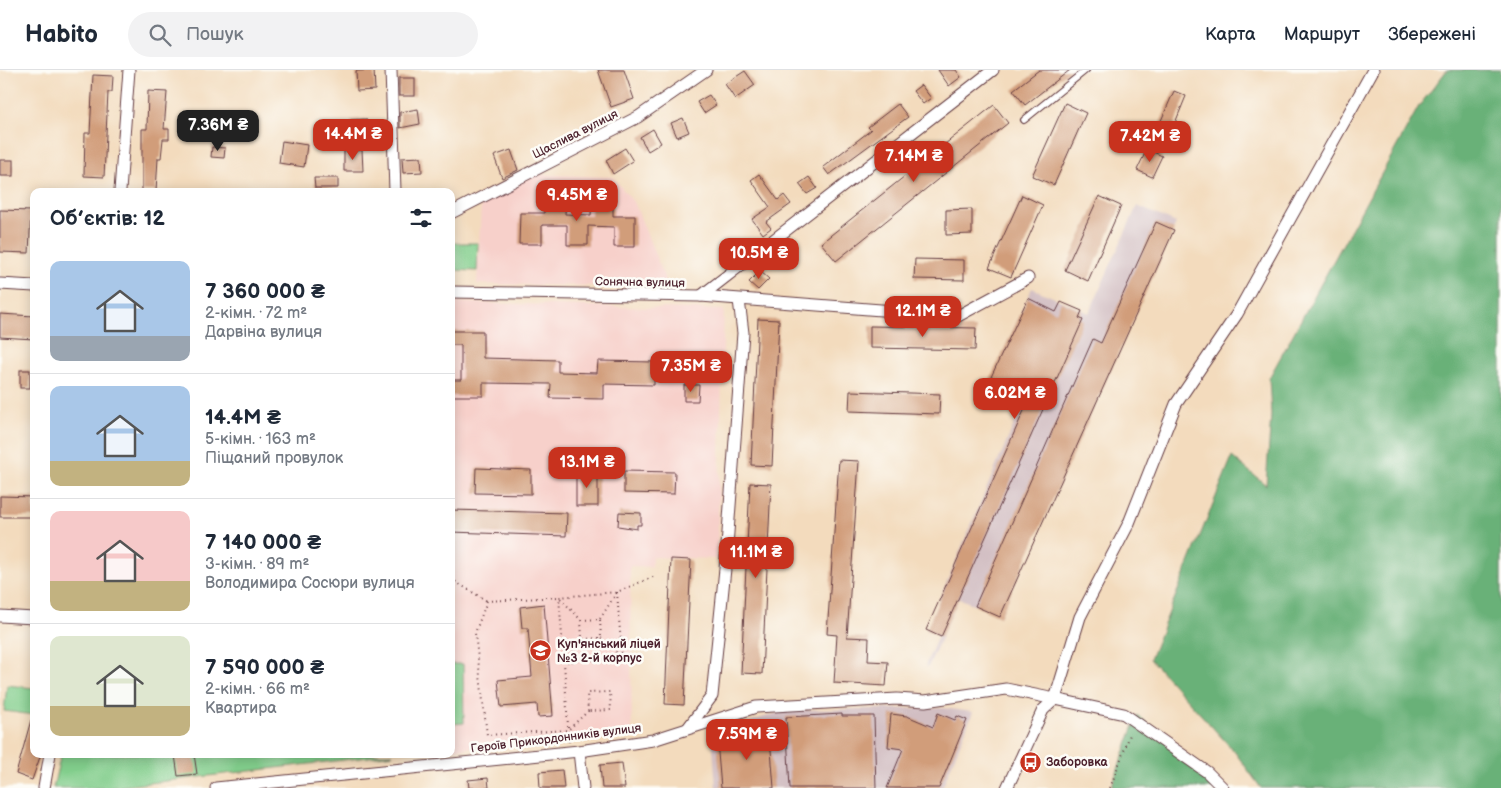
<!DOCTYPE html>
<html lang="uk">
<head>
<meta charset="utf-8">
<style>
  body { margin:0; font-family:"Balsamiq Sans",sans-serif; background:#f2f2f3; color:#1f2937; height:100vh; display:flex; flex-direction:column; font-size:19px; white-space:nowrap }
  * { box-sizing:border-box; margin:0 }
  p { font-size:16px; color:#747a83 }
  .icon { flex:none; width:28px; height:28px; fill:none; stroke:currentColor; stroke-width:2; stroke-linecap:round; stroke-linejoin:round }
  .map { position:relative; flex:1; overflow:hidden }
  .side { position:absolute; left:30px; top:118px; width:425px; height:570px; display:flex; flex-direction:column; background:#fff; border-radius:10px; box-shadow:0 2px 12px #0003 }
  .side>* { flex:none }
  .price { position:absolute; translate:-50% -42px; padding:0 11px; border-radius:10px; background:#c8321e; color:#fff; font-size:16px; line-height:32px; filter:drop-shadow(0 1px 2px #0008) }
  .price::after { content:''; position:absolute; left:50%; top:30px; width:15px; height:11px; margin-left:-8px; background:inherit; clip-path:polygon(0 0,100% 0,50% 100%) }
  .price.active { background:#222; color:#fff }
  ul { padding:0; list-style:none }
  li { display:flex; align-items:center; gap:15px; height:125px; padding:0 20px }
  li+li { border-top:1px solid #e0e1e3 }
  li span { display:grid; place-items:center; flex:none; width:140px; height:100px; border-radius:10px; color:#555 }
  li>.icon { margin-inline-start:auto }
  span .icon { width:60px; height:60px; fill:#fffc; stroke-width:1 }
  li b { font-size:21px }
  h2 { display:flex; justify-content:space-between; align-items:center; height:60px; padding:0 20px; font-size:21px }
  header { display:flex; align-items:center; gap:30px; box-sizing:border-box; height:70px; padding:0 25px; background:#fff; border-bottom:1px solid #e0e1e3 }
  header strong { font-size:24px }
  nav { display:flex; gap:28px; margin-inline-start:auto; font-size:18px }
  .search { width:350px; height:45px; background:#f2f2f3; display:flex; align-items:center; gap:12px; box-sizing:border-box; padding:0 18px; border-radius:28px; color:#747a83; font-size:19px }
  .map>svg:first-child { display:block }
</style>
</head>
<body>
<header>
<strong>Habito</strong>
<div class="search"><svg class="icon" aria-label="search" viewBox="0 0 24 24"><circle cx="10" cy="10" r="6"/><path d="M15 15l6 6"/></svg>Пошук</div>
<nav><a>Карта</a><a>Маршрут</a><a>Збережені</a></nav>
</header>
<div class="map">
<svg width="1501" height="718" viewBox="0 0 1501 718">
  <rect width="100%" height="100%" fill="#fdfcf7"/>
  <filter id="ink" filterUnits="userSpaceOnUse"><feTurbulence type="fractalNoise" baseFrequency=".02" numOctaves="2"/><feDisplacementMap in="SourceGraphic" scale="10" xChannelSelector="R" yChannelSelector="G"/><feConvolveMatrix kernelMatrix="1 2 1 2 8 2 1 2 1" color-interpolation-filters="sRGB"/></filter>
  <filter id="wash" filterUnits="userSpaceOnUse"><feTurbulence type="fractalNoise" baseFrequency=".0096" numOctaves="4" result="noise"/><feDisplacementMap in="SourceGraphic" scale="20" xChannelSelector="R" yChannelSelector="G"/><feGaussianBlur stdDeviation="1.12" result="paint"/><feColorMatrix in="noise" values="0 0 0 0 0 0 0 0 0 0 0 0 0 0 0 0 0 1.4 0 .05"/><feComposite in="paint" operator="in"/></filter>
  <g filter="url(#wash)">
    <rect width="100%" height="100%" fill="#f3dbbd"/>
    <g fill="#f7d0ca">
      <polygon points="526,104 613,107 635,134 668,217 477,214 481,134"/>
      <polygon points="451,232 724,240 717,489 652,487 652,497 630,496 632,666 451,679"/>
    </g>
    <g fill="#d2bec2">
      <polygon points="1137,136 1176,153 1000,547 959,528 928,597 925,596 938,566 926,560 1021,338 985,322 1032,218 1089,243"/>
      <polygon points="944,638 973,642 942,718 716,718 712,664 786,640"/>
    </g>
    <g fill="#82ce8c" stroke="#66765c">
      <polygon points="451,173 478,173 477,201 451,200"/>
      <polygon points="451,594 463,594 464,653 451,654"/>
      <polygon points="7,615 34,618 34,645 4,641"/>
      <polygon points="61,684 393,684 107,718 53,718"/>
    </g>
    <g fill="#69b178" stroke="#5a6852">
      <polygon points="1447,0 1501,0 1501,718 1261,718 1234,681 1150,589 1232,387 1266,415 1271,345 1269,308 1419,36"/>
      <polygon points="1138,645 1219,718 1111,718"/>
    </g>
    <g id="blocks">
      <g fill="#d19d7a">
        <polygon points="374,0 375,20 357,21 356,1"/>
        <polygon points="598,0 624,0 634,29 611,37"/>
        <polygon points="938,0 956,0 961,7 949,16"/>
        <polygon points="1039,0 1070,0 1025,35 1013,20"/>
        <polygon points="745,1 755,15 735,29 725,14"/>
        <polygon points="93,5 113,6 112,22 108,22 104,107 84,106 85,63 90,63"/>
        <rect x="399" y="8" width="16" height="18"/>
        <polygon points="921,15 931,28 923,34 913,21"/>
        <polygon points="148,21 167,22 164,59 169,59 169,69 163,69 161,88 158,88 156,121 142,121 142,59 147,59"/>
        <polygon points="1174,21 1186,26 1173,58 1160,53"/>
        <polygon points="709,25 716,35 704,43 697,32"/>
        <polygon points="1065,33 1086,43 1054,115 1032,106"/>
        <polygon points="898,34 908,47 829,105 823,97 871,60 868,57"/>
        <polygon points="994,35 1008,53 836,191 821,173"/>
        <polygon points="418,39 420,54 400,58 400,42"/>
        <polygon points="683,48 689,62 677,67 671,53"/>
        <polygon points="366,49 367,60 351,60 351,50"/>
        <polygon points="653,59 661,73 648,81 640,67"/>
        <polygon points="282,71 307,75 304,97 279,93"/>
        <polygon points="212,77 225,78 224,88 211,87"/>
        <polygon points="625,78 633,91 613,104 606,90"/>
        <polygon points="1147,79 1162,86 1152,107 1137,100"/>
        <polygon points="362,80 363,101 344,101 344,81"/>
        <polygon points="511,80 518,100 502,108 494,86"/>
        <polygon points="421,87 422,102 403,103 402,88"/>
        <rect x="0" y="90" width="13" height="16"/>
        <polygon points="759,104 778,130 784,125 791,134 766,152 771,158 763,164 752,149 770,137 751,110"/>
        <polygon points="809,107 817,118 807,124 799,114"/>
        <polygon points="314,108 338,108 338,118 315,118"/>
        <polygon points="544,123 566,123 565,144 591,145 592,124 613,124 613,146 635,146 635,177 614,177 614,157 588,156 588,175 567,175 567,155 542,155 542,174 519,174 520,143 544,143"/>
        <polygon points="1022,125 1043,135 1011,207 989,198"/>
        <polygon points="1099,126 1121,136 1088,211 1065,200"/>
        <polygon points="972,139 972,164 946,165 946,140"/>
        <polygon points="0,140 31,141 29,183 0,182"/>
        <polygon points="1156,152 1174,160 1000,547 975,536 1093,269 1101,273"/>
        <polygon points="915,189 964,190 964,210 914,209"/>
        <polygon points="760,201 769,209 758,220 749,212"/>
        <polygon points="1028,228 1056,242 1061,232 1082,241 1079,248 1083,250 941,567 926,560 1027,334 1006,325 1004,331 984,322"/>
        <polygon points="0,244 34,246 34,269 0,267"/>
        <polygon points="758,249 779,250 772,396 751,395"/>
        <polygon points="870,256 976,258 975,280 870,278"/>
        <polygon points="451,261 483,261 483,288 558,290 558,302 597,303 598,291 654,292 654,315 604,314 604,329 550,328 551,314 483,313 483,326 451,326 451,310 461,310 461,275 451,275"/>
        <rect x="20" y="300" width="10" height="18"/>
        <polygon points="684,315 699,315 698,331 684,331"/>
        <polygon points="850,321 940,324 939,344 849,341"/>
        <polygon points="839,390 859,391 847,567 869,568 868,591 888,592 886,616 834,613 837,565 827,564"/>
        <polygon points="476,398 531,400 531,424 475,423"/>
        <rect x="576" y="401" width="22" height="35"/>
        <polygon points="624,401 675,402 674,424 624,423"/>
        <polygon points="750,413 771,414 762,604 741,603"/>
        <polygon points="0,426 34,427 34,447 0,447"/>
        <polygon points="451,440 567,443 566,466 451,462"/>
        <polygon points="619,442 641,443 641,455 637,455 637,459 618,456"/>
        <polygon points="671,489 691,490 684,635 665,634"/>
        <polygon points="544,534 553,646 538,647 537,634 501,637 498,610 532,607 528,558 522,558 520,537"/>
        <polygon points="938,643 955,650 957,646 967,650 939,718 887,718 903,679 888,677 891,644 907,646 933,657"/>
        <polygon points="842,644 842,646 874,646 876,718 790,718 786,647"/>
        <polygon points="31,650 34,651 34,684 41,684 32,710 16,704"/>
        <polygon points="769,655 774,718 721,718 717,671 750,669 749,656"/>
        <polygon points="194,684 197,704 178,706 175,685"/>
        <polygon points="622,693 625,718 602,718 600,695"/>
        <polygon points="562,700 564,718 540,718 539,702"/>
        <polygon points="488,708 489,718 469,718 468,710"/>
      </g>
    </g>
  </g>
  <g filter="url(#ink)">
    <use href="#blocks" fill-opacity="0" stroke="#633b41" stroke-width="1"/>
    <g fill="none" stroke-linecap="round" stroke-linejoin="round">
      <defs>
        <polyline id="service" points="1024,50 1086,0"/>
        <g id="minor">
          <polyline points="391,0 395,121"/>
          <polyline points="120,121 129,0"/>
          <polyline points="451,143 638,47 706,0"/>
          <polyline points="0,214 34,216"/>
          <polyline points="451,222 701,226 958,246 1028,208"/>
          <polyline points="701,226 993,0"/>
          <polyline points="0,546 34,548"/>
          <polyline points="688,658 712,626 726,489 743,263 739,230"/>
          <polyline points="579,681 583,718"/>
          <polyline points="44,718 50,684"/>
          <polyline points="216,718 579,681 653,670 756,637 897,629 925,631 1006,619 1055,629 1080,547 1129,453 1176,334 1237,244 1373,0"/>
          <polyline points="1007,718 1043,640 1055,629 1124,644 1207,702 1223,718"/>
        </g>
      </defs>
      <use href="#service" stroke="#633b41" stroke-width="8"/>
      <use href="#minor" stroke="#633b41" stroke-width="13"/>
      <g stroke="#633b41" stroke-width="2" stroke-dasharray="1 4" stroke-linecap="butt">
        <polyline points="451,509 487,531"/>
        <polygon points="617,522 622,588 564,592 559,527"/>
        <polyline points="600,549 617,522 655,506"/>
        <polyline points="581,550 600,549 601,568 582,569 581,550 559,527 487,531 475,563 487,665 568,660 588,641 587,623 610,622 611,640 588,641"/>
        <polyline points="601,568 622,588"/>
        <polyline points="569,672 564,592 582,569"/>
        <polyline points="1110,718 1131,662"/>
      </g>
      <use href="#service" stroke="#fff" stroke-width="5.5"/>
      <use href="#minor" stroke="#fff" stroke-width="11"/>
    </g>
  </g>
  <defs>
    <symbol id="school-disc" viewBox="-11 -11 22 22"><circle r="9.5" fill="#c8321e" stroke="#fdfcf7"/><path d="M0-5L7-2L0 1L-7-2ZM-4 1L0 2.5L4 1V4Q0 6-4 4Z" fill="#fff"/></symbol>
    <symbol id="bus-disc" viewBox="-11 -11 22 22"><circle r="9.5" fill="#c8321e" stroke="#fdfcf7"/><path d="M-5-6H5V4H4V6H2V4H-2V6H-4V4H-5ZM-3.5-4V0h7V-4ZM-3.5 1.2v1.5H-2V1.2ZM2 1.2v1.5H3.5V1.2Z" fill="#fff"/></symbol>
  </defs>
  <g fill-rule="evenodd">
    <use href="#school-disc" x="528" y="568" width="25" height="25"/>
    <use href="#bus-disc" x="1018" y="680" width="25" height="25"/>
  </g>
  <g text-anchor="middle" stroke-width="5" stroke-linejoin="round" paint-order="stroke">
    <g font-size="12" fill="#4a1f2b" stroke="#fdfcf7">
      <text transform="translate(575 64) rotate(-27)" y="4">Щаслива вулиця</text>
      <text transform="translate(640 212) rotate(1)" y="4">Сонячна вулиця</text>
      <text transform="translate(556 668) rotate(-7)" y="4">Героїв Прикордонників вулиця</text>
    </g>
    <g font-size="12" font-weight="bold" fill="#4a1f2b" stroke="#fdfcf7" text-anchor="start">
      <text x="557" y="578">Куп'янський ліцей<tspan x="557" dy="14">№3 2-й корпус</tspan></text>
      <text x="1046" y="696">Заборовка</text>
    </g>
  </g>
</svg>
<b class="price active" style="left:218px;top:82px">7.36M ₴</b>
<b class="price" style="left:353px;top:91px">14.4M ₴</b>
<b class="price" style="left:1150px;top:93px">7.42M ₴</b>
<b class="price" style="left:914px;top:113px">7.14M ₴</b>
<b class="price" style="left:577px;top:152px">9.45M ₴</b>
<b class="price" style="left:759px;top:210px">10.5M ₴</b>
<b class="price" style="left:923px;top:268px">12.1M ₴</b>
<b class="price" style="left:691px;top:323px">7.35M ₴</b>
<b class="price" style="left:1015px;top:350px">6.02M ₴</b>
<b class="price" style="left:587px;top:419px">13.1M ₴</b>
<b class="price" style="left:756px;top:509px">11.1M ₴</b>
<b class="price" style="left:747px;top:691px">7.59M ₴</b>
<section class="side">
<h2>Об’єктів: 12<svg class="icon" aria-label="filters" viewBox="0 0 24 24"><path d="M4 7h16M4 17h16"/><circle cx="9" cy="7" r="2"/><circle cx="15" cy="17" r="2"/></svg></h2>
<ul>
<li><span style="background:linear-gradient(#a9c7e8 75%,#9aa5b1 0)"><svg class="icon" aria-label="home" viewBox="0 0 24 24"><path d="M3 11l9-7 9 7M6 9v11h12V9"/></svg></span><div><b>7 360 000 ₴</b><p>2-кімн. · 72 m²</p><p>Дарвіна вулиця</p></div></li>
<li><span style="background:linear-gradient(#a9c7e8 75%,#c2b280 0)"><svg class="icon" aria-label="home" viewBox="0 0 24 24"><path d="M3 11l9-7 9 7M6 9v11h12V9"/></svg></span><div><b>14.4M ₴</b><p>5-кімн. · 163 m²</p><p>Піщаний провулок</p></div></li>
<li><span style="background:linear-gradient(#f6c9c9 70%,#c2b280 0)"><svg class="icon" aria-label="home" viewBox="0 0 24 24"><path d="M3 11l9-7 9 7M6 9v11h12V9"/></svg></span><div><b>7 140 000 ₴</b><p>3-кімн. · 89 m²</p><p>Володимира Сосюри вулиця</p></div></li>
<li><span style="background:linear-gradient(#dfe7d0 70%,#c2b280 0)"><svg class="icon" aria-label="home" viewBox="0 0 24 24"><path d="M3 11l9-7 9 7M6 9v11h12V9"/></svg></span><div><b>7 590 000 ₴</b><p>2-кімн. · 66 m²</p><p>Квартира</p></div></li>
</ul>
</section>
</div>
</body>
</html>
